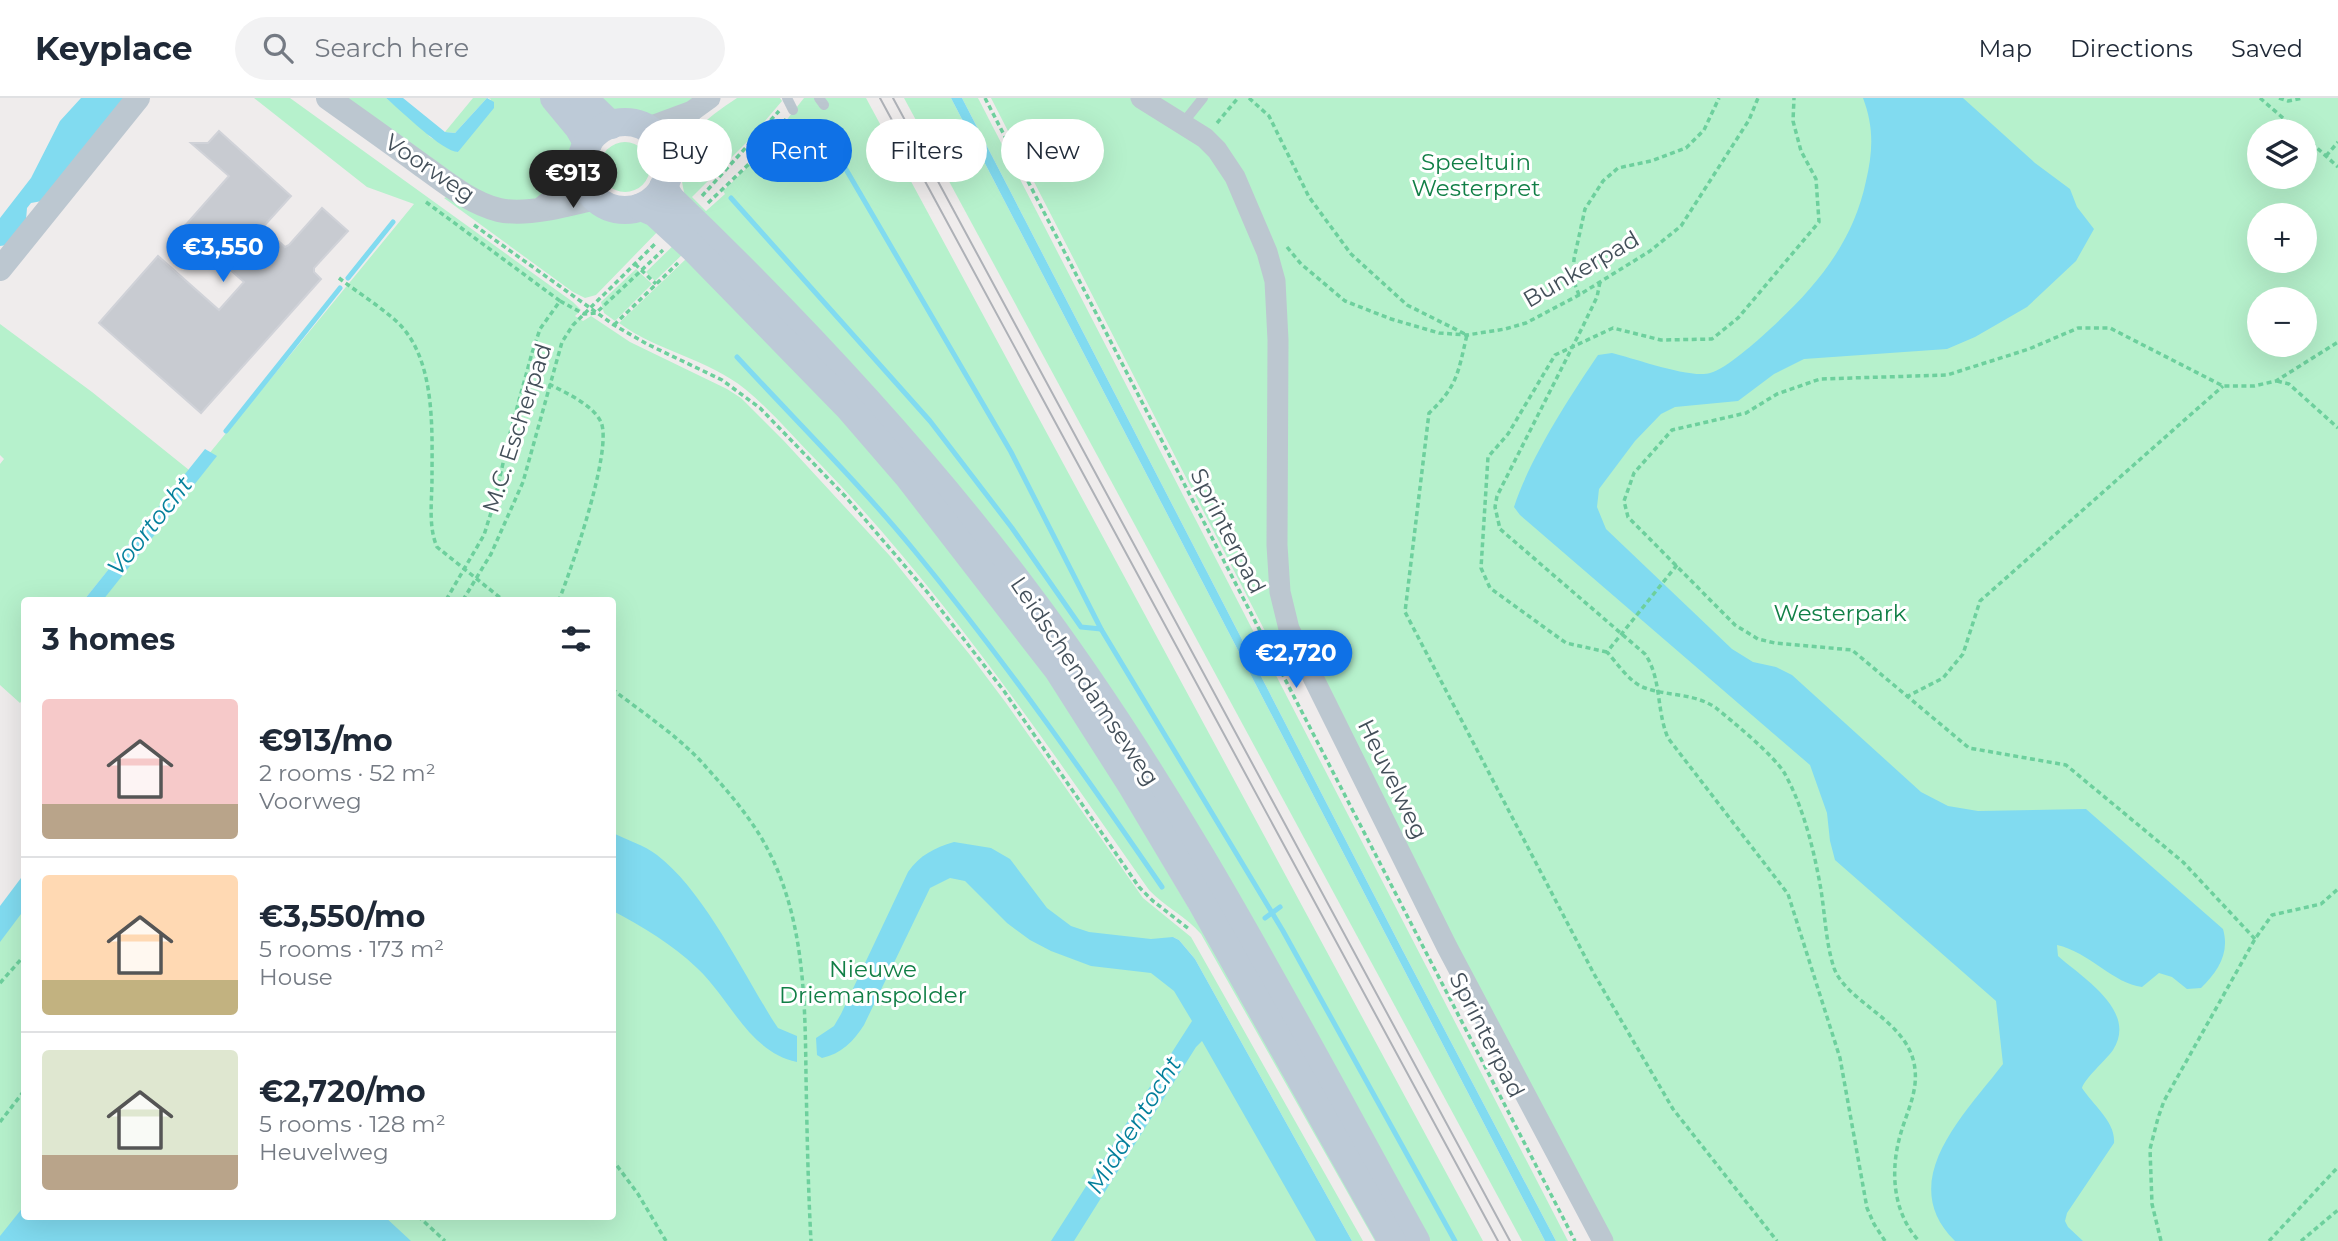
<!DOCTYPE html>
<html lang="en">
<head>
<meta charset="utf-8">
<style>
  body { margin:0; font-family:Montserrat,sans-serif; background:#f2f2f3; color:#1f2937; height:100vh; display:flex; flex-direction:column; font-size:26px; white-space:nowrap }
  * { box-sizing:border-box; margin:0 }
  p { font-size:23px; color:#747a83 }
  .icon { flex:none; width:38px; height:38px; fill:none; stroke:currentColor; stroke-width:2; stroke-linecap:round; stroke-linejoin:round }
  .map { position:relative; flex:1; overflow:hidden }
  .panel { position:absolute; left:21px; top:499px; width:595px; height:623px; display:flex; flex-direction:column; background:#fff; border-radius:7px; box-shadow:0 7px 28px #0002 }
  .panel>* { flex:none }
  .banner { position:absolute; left:637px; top:21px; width:665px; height:63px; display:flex; gap:14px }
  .tools { position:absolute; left:2247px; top:21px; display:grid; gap:14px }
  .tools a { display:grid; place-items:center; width:70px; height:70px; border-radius:50%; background:#fff; box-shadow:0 7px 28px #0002; font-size:35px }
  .price { position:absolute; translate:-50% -60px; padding:0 16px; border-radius:24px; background:#0f71e6; color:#fff; font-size:23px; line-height:46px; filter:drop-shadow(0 2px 4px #0008) }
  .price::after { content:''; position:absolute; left:50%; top:42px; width:21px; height:16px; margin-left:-10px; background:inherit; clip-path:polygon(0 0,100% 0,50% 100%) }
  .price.active { background:#222; color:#fff }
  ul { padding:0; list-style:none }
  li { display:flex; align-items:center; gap:21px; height:175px; padding:0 21px }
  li+li { border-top:2px solid #e0e1e3 }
  li span { display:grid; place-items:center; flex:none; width:196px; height:140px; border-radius:7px; color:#555 }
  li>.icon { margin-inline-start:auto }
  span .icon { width:84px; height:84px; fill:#fffc; stroke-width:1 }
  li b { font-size:30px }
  h2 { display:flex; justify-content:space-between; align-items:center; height:84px; padding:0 21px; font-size:30px }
  .pill { padding:0 24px; border-radius:32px; background:#fff; box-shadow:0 7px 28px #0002; font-size:24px; line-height:63px }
  .pill.active { background:#0f71e6; color:#fff }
  header { display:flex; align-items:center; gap:42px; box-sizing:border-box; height:98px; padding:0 35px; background:#fff; border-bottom:2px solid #e0e1e3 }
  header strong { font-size:33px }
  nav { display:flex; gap:38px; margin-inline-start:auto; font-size:24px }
  .search { width:490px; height:63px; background:#f2f2f3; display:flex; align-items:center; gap:18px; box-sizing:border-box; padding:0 24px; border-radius:38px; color:#747a83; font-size:26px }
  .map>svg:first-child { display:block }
</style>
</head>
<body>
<header>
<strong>Keyplace</strong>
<div class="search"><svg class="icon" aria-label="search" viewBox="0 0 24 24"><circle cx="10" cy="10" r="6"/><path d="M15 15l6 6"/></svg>Search here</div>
<nav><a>Map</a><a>Directions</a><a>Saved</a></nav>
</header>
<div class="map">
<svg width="2338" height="1143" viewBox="0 0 2338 1143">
  <rect width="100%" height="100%" fill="#efecec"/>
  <g fill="#b6f1cc" fill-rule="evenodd">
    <polygon points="254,0 290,0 573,204 581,212 575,218 583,223 591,218 630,244 727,291 741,300 784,343 890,458 970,557 1006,605 1143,800 1191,839 1363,1143 1352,1143 1195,861 1179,842 1173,839 1343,1143 0,1143 0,813 24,781 24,1118 612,1118 612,502 89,502 414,106 367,89"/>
    <polygon points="344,0 386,0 421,28 430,39 458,54 491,1 488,0 546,0 577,48 576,61 571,78 554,94 531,102 503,103 480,94"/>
    <polygon points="473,0 487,0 455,35 445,34"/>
    <path d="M590,0H693C684,6 674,14 664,18C639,29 611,13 590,0Z"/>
    <path d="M737,0H780L782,3L748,43L692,99L706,113L725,96L723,93L754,63L804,0H866L1483,1143H1421L1197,743L685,98C671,46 698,26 737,0Z"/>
    <polygon points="904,0 951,0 1545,1143 1522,1143"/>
    <polygon points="962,0 978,0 1568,1143 1556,1143 1403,853"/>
    <path d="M991,0H2338V1143H1593L1303,579L1288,578ZM2259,33H2305V79H2259ZM2259,117H2305V163H2259ZM2259,201H2305V247H2259Z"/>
    <circle cx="625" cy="69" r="25"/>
    <path d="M449,98L595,112C618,119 640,121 663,128L596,197L585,200L573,194L444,100Z"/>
    <polygon points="678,143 687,152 655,183 646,174"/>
    <path d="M687,160L826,295L1042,562L1386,1143H1375L1201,836C1186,818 1165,809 1149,792C1046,645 945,495 820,366C795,341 772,313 745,291C708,261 657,253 619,225Z"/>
    <polygon points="636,171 652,186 615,223 604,215 601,204"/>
    <polygon points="0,226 92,294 189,372 84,502 24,502 24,599 20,605 0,587 0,366 4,361 0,357"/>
  </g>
  <g fill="#81dbf0">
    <polygon points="81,0 124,0 42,103 31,105 27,110 26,122 7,147 0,148 0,120 31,80 60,23"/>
    <path d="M386,0H403L445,34L455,35L487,0L494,4V10L458,54C443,54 400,12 386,0Z"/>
    <polygon points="951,0 962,0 1403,853 1556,1143 1545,1143"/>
    <path d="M1863,0H1963L2035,65L2070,91L2077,109L2094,131L2076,163L2027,209L1975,239L1947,251L1804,261L1774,276L1738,303L1675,309L1661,316L1635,343L1599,391L1597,409L1606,431L1732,551L1753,564L1776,569L1792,577L1921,694L1948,708L1978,713L2086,711L2223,831C2230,855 2218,873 2201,890L2187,891L2172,879L2159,875L2142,889C2114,886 2089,854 2057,847L2058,858C2083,880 2138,913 2113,952C2105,963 2085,980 2082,990C2093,1007 2116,1024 2114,1045L2067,1115L2065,1123L2068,1129L2083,1143H1955C1894,1083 1965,1016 2003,966L1996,903L1835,762L1830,743L1827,715L1810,667L1520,417L1514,409C1529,362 1570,298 1598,257L1612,255C1633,260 1691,281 1710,275C1726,271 1757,243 1770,231C1816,189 1853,145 1866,83C1873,53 1874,29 1863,0Z"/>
    <polygon points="205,351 217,358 103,502 84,502"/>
    <path d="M613,735C627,742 644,747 657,757C703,792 741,871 772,921L778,930L797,938V964C749,954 731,902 697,870C672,846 643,829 613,813Z"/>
    <path d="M954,744L991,750L1010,761L1047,810L1071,828L1089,834L1151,841L1173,839L1179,842L1195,861L1352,1143H1316L1202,943L1196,949L1074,1143H1051L1192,923L1174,893L1151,875L1091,868L1051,853L1030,842L1007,825L965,783L950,780L930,790L864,927C854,943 841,956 822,960L817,957L816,940L834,928L841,916L908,774C920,757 934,750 954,744Z"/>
    <polygon points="24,776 24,812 0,844 0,808"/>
    <polygon points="24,1108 24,1118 384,1118 411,1143 0,1143 0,1138"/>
  </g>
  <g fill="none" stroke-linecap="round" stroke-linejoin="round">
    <g stroke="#81dbf0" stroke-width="5">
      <polyline points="823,32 1011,354 1101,531 1283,833 1455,1143"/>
      <polyline points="731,100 930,323 1012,430 1081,529 1101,531"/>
      <polyline points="348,180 393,124"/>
      <path d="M737,259C796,323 858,384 913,451C1002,559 1083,674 1162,789"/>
      <polyline points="226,333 340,190"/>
      <polyline points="1265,820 1280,809"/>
    </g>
  </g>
  <polygon fill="#c8cbd1" stroke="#d0d2d8" stroke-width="2" points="219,33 291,98 263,129 285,149 289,147 322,110 348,133 314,170 314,174 321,181 201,315 99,225 158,158 219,212 244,184 183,130 229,78 191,45 208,45"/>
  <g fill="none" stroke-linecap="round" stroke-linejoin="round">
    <g stroke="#6dd09d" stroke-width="3.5" stroke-dasharray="5 3.5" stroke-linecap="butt">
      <polyline points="985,0 1575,1143"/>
      <path d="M1249,0L1269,18L1309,99L1351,156L1407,207L1467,237C1458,274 1458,288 1429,315L1405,514L1594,876L1673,1011L1777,1143"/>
      <polyline points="2260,0 2298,33"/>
      <polyline points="2279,0 2288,3 2303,0"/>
      <polyline points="1217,25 1238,0"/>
      <polyline points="2305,39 2338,69"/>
      <polyline points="2326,58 2338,44"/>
      <polyline points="702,98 779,13"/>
      <polyline points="426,104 560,203 540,231 532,255 509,339 494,405 484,437 446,502"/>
      <polyline points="708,105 750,65 786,21"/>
      <polyline points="474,127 614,227 647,246 722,282 760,310 845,398 928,495 1004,593 1139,789 1153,803 1189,831"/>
      <polyline points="1287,149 1301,166 1345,203 1391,221 1439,235 1467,237 1505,231 1526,225 1579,197 1650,153 1681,128 1749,22 1758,0"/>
      <polyline points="635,166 656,186"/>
      <path d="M339,180C357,194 378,207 395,222C436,258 432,330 432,380C432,403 428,428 437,449L503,502"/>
      <path d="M1600,184L1597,199L1583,228L1497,398L1495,409L1500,431L1645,556C1662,581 1656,612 1668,640L1788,796L1840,960L1867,1110L1874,1126L1885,1143"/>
      <polyline points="1579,197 1573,181 1574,161 1585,111 1603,83 1618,70 1651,63 1686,50 1704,32 1719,0"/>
      <polyline points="560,203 584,216 596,215 663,152"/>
      <polyline points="614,227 678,165"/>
      <polyline points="2277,283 2289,286 2338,330"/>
      <path d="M549,286C566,295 592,306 601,324C613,352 571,472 559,502"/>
      <path d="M1677,467L1607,554C1617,565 1630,585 1645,590C1667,598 1695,595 1716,610C1733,624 1774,657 1785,676C1804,711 1814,752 1821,792C1825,817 1826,846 1834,870C1846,903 1901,920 1913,961C1921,990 1907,1012 1900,1038C1890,1074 1893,1115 1919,1143"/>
      <polyline points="463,502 491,456 523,384 562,244 573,227 656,145"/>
      <polyline points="1607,554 1566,545 1490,490 1481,470 1488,359 1508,336 1555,257 1613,230 1661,242 1712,241 1738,220 1819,124 1816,81 1801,53 1793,23 1794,0"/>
      <path d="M612,591C643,615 681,640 706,669C725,690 744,712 759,736C804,809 805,895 806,978C807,1033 808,1088 811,1143"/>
      <polyline points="1906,599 1943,580 1963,556 1980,503 2223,288"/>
      <polyline points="2255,841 2183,764 2066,667 1969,650 1852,552 1775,545 1758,541 1735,527 1628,419 1624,403 1634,375 1672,332 1746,315 1777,296 1820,281 1947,277 2029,251 2078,230 2110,230 2223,288 2254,288 2276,283 2338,244"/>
      <polyline points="0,885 24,858"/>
      <polyline points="0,1024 24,993"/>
      <polyline points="612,1061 638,1096 666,1143"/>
      <polyline points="418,1118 445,1143"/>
      <polyline points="2161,1143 2152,1106 2150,1051 2158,1020 2164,1003 2255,841 2272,817 2321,806 2338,791"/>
      <polyline points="2269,1143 2338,1069"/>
      <polyline points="2301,1143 2338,1112"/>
    </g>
    <g stroke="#bcc7d0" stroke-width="10">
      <polyline points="787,0 793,12"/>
      <polyline points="819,0 824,7"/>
      <polyline points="1183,25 1203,0"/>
    </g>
    <g stroke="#bcc7d0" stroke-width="21">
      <polyline points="1141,0 1205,40 1217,52 1235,79 1267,154 1275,183 1278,242 1277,447 1280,494 1289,531 1447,849 1603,1143"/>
      <polyline points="646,30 692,13 710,0"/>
      <polyline points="665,51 692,13"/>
    </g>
    <g stroke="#bcc7d0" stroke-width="24">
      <path d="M328,0C359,22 390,44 420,66C444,83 470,105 499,112C526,118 568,107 595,100"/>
      <polyline points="545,108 570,89 582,76"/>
      <polyline points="0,171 138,0"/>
    </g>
    <g stroke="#bdcad7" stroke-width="28">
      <polyline points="554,0 578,29 588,46"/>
      <polyline points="583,0 611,27"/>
      <circle cx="625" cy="68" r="44"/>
      <path d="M663,89L671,101C797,222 917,350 1022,489C1176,692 1293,921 1416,1143"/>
      <polyline points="641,109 655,115 693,150 850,311 907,377 1058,572 1132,688 1200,802 1392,1143"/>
    </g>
    <g stroke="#aeb1b7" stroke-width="2">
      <polyline points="880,0 1498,1143"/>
      <polyline points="893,0 1510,1143"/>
    </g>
  </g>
  <g text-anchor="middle" stroke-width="6" stroke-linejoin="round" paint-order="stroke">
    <g font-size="23" fill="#117f46" stroke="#fff">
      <text x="1476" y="72">Speeltuin<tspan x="1476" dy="26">Westerpret</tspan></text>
      <text x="1840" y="523">Westerpark</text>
      <text x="873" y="879">Nieuwe<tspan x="873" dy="26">Driemanspolder</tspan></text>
    </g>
    <g font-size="23" fill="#44505a" stroke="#fff">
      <text transform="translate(430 70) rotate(34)" y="8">Voorweg</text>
      <text transform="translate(1581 171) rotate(-30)" y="8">Bunkerpad</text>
      <text transform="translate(517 330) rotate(-72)" y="8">M.C. Escherpad</text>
      <text transform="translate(1228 433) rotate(63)" y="8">Sprinterpad</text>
      <text transform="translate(1085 583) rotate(56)" y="8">Leidschendamseweg</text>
      <text transform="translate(1393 681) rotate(64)" y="8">Heuvelweg</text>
      <text transform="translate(1487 937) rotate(63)" y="8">Sprinterpad</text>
    </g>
    <g font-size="24" font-style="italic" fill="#05809c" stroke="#fff">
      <text transform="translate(150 428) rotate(-51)" y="8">Voortocht</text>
      <text transform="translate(1134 1027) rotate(-58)" y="8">Middentocht</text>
    </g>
  </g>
</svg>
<div class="tools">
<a><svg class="icon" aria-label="layers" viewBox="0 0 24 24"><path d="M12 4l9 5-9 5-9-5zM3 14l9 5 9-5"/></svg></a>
<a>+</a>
<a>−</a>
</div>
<b class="price active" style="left:573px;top:112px">€913</b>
<b class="price" style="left:223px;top:186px">€3,550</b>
<b class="price" style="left:1296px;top:592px">€2,720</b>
<div class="banner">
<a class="pill">Buy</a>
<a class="pill active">Rent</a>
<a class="pill">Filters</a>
<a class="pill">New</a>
</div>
<section class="panel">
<h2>3 homes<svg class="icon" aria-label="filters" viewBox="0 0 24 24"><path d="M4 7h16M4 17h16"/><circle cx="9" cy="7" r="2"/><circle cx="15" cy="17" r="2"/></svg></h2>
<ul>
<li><span style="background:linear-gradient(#f6c9c9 75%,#b9a48a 0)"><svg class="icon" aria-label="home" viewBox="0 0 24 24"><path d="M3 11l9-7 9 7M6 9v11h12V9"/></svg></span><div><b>€913/mo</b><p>2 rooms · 52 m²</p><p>Voorweg</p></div></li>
<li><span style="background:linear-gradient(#ffd9b3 75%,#c2b280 0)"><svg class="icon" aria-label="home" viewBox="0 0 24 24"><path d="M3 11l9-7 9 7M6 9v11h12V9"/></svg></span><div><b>€3,550/mo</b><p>5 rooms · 173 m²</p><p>House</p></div></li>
<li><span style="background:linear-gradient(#dfe7d0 75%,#b9a48a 0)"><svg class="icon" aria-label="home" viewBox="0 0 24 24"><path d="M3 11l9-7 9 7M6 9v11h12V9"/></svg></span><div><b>€2,720/mo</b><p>5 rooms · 128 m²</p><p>Heuvelweg</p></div></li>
</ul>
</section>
</div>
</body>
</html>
